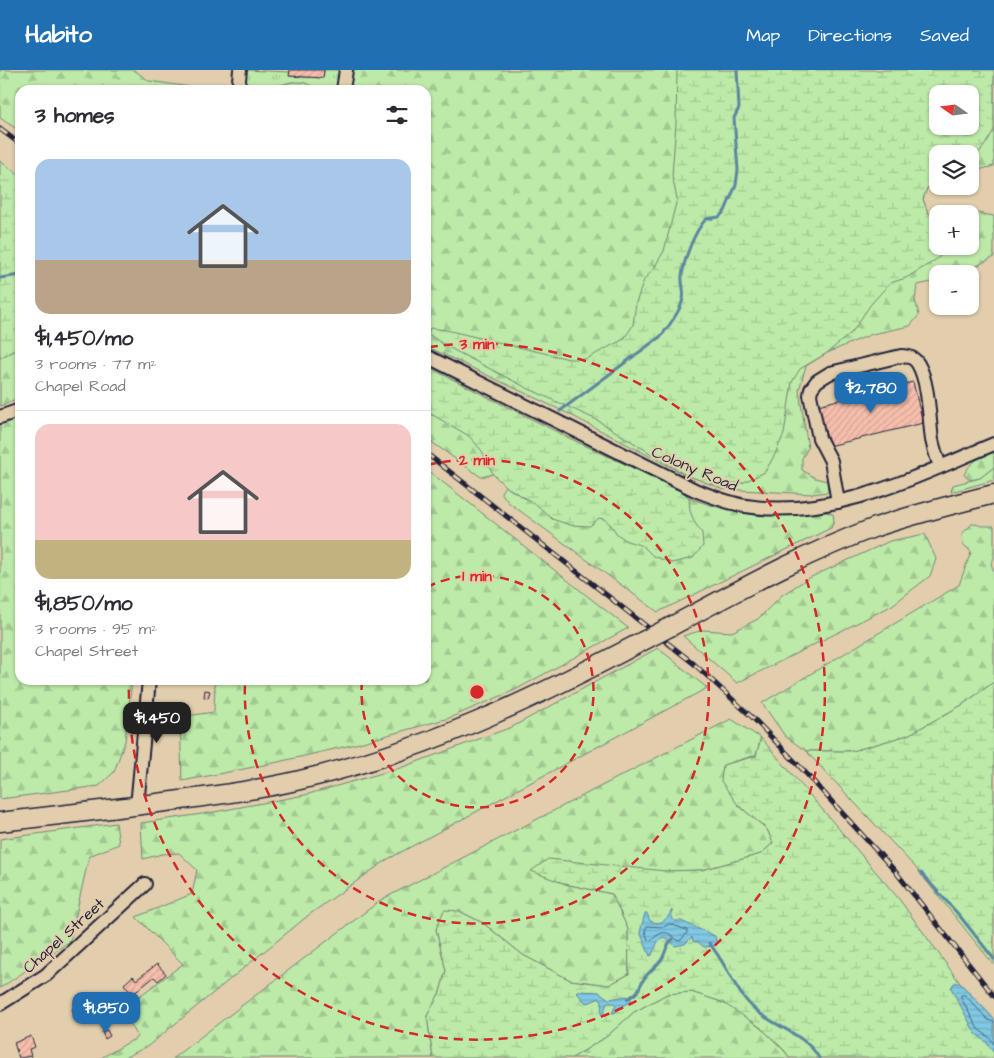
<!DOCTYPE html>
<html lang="en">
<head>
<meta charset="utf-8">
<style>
  body { margin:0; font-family:"Architects Daughter",sans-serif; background:#f7f7f7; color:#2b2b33; height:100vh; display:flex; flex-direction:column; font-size:19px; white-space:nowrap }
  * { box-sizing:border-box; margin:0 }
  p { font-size:16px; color:#7c7c81 }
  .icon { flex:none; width:28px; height:28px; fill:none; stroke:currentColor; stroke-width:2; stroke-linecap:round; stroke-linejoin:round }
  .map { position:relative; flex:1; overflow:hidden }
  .details { position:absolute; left:15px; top:15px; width:416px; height:600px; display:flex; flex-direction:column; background:#fff; border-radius:15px; box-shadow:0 1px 4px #0004 }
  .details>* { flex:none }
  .needle { width:32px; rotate:284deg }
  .fabs { position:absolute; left:929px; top:15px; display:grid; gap:10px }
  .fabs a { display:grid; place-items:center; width:50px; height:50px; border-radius:10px; background:#fff; box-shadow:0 1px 4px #0004; font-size:25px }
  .price { position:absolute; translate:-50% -42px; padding:0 11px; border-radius:10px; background:#1f6fb2; color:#fff; font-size:16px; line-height:32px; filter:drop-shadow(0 1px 2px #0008) }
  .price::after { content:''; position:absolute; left:50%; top:30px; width:15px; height:11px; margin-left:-8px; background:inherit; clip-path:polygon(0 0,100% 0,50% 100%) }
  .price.on { background:#222; color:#fff }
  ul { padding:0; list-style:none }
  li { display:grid; align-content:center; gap:10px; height:265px; padding:0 20px }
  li+li { border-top:1px solid #e1e1e2 }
  li span { display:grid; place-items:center; height:155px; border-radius:15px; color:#555 }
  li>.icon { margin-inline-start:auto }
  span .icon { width:90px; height:90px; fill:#fffc; stroke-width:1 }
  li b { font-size:21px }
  h2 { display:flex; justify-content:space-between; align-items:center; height:60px; padding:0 20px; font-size:21px }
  header { display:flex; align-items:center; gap:30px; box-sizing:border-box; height:70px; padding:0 25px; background:#1f6fb2; color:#fff }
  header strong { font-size:24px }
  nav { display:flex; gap:28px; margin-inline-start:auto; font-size:18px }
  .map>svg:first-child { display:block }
</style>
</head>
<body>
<header>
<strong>Habito</strong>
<nav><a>Map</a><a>Directions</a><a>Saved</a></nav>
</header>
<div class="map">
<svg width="994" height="988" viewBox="0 0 994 988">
  <defs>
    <pattern id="grass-tufts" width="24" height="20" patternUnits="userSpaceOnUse" patternTransform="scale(1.25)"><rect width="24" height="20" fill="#bdeaa8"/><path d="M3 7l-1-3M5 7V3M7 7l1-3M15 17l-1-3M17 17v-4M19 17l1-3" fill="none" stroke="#a2c892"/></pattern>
    <pattern id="forest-firs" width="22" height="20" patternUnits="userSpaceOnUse" patternTransform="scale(1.25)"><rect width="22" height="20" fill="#bdeaa8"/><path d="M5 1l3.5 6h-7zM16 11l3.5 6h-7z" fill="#a2c892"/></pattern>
    <pattern id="wetland-marsh" width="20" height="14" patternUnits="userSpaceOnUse" patternTransform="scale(1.25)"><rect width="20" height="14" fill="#bdeaa8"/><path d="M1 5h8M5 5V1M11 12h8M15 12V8" fill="none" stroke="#a2c892"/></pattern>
    <pattern id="water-rules" width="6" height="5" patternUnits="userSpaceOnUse" patternTransform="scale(1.25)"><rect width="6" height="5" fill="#81c8e2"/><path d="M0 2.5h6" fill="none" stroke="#6facc3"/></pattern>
    <pattern id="building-hatch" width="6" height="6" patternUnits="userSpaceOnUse" patternTransform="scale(1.25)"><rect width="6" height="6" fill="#f7beac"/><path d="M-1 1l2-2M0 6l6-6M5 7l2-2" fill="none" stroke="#d3a395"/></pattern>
  </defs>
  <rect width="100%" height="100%" fill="#e2cead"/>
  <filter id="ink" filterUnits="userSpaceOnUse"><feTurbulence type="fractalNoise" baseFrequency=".02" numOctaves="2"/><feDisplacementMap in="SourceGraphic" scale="10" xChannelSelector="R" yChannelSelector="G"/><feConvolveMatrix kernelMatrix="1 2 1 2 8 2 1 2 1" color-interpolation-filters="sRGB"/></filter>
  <g filter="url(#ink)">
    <g fill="url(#grass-tufts)" stroke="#708672">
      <polygon points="243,0 290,2 290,6 323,8 324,0 344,0 340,20 315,20 312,16 292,12 269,18 242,18"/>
      <polygon points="994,397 994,410 951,422 953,415 980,408"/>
    </g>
    <g fill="url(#forest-firs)" stroke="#708672" fill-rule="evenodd">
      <polygon points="0,0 134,0 149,11 204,19 204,20 20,20 20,61 0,48"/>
      <path d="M348,0H716L893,13L994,0V96L970,102V84H938L937,112L927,118L923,129L928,143L937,147L938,176H970V144L977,143L994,146V187L961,204H938L937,211L917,215L915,230L919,245L910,256L872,264L827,283L806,296L799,320L808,378L802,388V400L815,408L827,411L828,422L812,424L723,419L684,404L569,344L426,276V20H345ZM938,24H970V56H938Z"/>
      <path d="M292,12C302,12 309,12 315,20H242V18H269Z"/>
      <polygon points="20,277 20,327 0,336 0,288"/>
      <polygon points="426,296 504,382 493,404 481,407 426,368"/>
      <polygon points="20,345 20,610 132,610 125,671 114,702 99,716 0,729 0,351"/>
      <path d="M994,381V397L980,408L970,410L964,405C970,391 981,387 994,381Z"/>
      <polygon points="426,399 628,558 515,620 449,648 352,675 269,694 182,711 180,647 214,642 215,610 426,610"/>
      <path d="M505,416L524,428L683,450L689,428C715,437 745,446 772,445C792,444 814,437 833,444L834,451L831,458L658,542L508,432L501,422Z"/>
      <polygon points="973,453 981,456 994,456 994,488 991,494 994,501 994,612 962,635 908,665 853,681 806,681 785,666 762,633 959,515 971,482 963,474 962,464"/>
      <polygon points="925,464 936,489 930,506 891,536 737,613 683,566 703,560 732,562 758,549 782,525 807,509 890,471"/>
      <polygon points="658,578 707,618 388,789 310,844 148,976 124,988 101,988 138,967 122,939 183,894 136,847 192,824 197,800 179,783 162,784 143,789 141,753 209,743 305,725 400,698 512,657"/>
      <polygon points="731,649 761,668 756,685 723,695 738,735 767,759 773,773 761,784 702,800 665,801 565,814 612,824 628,859 629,904 609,915 570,910 523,885 483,853 459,841 436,859 446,901 440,922 427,946 433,988 173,988 381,830"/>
      <polygon points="116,753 119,774 89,786 70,871 0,918 0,769"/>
      <path d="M691,922C700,925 711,928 721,932C742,941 776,969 790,988H572L606,967L634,942L667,924Z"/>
    </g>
    <g fill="url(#wetland-marsh)" stroke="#708672" fill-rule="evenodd">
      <path d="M677,0H994V60L985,75L970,94V84H938L937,112L927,118L923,129L928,143L937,147L938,176H953L934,191L906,208L890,213L871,234L852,262L827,283L800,299L792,312L784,364L774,386L765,402L742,413L710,414L684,404L597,350L527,318L446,276L428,264L430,258L446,260L569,289H586L624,269L633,255L636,233L644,210L654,198L664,181L677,129L672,105L676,53ZM938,24H970V56H938Z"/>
      <polygon points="0,91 20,106 20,277 0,288"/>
      <polygon points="426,296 569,368 682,421 689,428 690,441 695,453 702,463 703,476 693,488 672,493 653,486 643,476 627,471 617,464 611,455 604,449 599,448 590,456 570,455 552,449 537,435 505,416 493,404 482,381 469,366 426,341"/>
      <polygon points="994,612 994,895 916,798 806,681 853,681 908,665 962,635"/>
      <polygon points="761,668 899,829 960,913 994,949 994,988 790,988 784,980 760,957 722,932 691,922 667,924 634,942 606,967 572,988 433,988 427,946 440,922 446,901 436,859 444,840 459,841 483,853 523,885 570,910 609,915 629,904 628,859 612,824 565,814 531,801 548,789 665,801 702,800 761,784 773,773 767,759 738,735 721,711 723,695 756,686"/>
    </g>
    <g fill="url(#water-rules)" stroke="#5b869f">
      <path d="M672,840V847L674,851H681L715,866L717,874L713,876L704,877L698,872L693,871L692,867L685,874L675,876C661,859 658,871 652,885L650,886L640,862L645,843H647L650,851C662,856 667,849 672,840Z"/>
      <polygon points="954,913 960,913 994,949 994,983 986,972 975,963 951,918"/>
      <polygon points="579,921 599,922 609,929 627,926 632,930 614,943 612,943 616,935 614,933 607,933 603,945 601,944 602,931 600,928 588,933 585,932 577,923"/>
    </g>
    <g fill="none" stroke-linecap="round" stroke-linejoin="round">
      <g stroke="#48647e" stroke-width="1">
        <path d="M670,854L687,860V863L681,870L678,871C668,860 661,860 651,871L648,870L645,861L647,856L663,857Z"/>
        <polyline points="994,952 988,950 965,925 961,925 961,928 978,959 990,968 994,974"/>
      </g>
      <g stroke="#5b869f" stroke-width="3">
        <polyline points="0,208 20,205"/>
        <path d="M560,341L661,266C669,256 680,242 683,229C685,221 681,214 682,206C684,189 694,162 706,149L719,147L725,141L736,115L738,100L734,48L739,38L737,0"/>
        <polyline points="921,803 959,845 994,889"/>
        <path d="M709,873C728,895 735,924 758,942C777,957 807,966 819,988"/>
        <path d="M627,929C643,921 637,917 646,906C651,900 657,896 662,889C666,882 666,874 673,869"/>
      </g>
    </g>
    <g fill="url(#building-hatch)" stroke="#22223b">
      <polygon points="324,0 323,8 289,6 290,0"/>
      <polygon points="913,312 923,353 829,376 818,335 887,318 886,315 890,314 891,317"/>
      <polygon points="205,620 210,621 208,628 204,627"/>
      <polygon points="157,894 166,904 158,911 154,907 132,925 124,914 133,906 136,910"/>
      <polygon points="99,924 105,935 94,941 97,947 89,951 86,945 78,949 72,939"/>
      <polygon points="107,960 110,966 105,969 102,962"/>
      <polygon points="31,966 35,977 29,979 31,986 19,988 14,973"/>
    </g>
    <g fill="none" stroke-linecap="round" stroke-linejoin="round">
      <defs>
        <g id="minor">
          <polyline points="238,20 240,0"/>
          <polyline points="343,20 346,0"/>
          <path d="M426,286L695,420C711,426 728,433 746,436C832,450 917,406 994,374"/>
          <polyline points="0,347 20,340"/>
          <path d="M838,432L831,391L819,368L810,325L811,319L817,311L830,303L901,286C908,286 914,287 918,294C929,313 929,348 932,370C934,379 937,388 940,396"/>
          <polyline points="137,736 149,610"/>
          <polyline points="0,934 46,905 145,814"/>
        </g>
        <g id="highway">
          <path d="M670,557C737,521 805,483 876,457C915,444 954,434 994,424"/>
          <path d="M0,752C60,745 120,738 181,730C219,725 258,720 296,711C422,682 530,631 643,571"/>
        </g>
      </defs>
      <use href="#minor" stroke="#22223b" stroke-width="16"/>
      <use href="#highway" stroke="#22223b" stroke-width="21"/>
      <use href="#minor" stroke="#e2cead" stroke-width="12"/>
      <use href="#highway" stroke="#e2cead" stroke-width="18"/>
      <defs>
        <g id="rail">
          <polyline points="0,59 20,74"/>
          <polyline points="426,383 693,593 754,649 803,700 895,801 994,926"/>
        </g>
      </defs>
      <use href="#rail" stroke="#22223b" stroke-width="5"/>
      <use href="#rail" stroke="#e2cead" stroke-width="3" stroke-dasharray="9" stroke-linecap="butt"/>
      <defs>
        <polyline id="highway-bridge" points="643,571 670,557"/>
      </defs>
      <use href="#highway-bridge" stroke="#22223b" stroke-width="21" stroke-linecap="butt"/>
      <use href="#highway-bridge" stroke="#e2cead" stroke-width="18"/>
    </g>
  </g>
  <g fill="none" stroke="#d62828" stroke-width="2.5" stroke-dasharray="9 6">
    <path d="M427 517A116 116 0 1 1 362 611"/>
    <path d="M427 395A232 232 0 1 1 245 612"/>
    <path d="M429 277A348 348 0 1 1 129 613"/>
  </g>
  <g text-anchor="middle" stroke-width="4" stroke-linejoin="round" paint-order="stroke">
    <g font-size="16" fill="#22223b" stroke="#e2cead">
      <text transform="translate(695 398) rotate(23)" y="6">Colony Road</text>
      <text transform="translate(63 865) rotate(-42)" y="6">Chapel Street</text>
    </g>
  </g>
  <circle cx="477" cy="622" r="8" fill="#d62828" stroke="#e2cead" stroke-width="2.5"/>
  <g font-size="15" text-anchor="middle" font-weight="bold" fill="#d62828" stroke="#e2cead" stroke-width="4" stroke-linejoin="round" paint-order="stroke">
    <text x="477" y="279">3 min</text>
    <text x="477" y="395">2 min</text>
    <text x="477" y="511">1 min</text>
  </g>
</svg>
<div class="fabs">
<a><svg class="needle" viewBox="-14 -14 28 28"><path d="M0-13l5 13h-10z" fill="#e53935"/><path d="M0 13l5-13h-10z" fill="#7c7c81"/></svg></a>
<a><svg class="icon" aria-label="layers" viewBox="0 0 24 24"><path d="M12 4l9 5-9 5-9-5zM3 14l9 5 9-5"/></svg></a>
<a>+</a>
<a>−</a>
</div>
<b class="price" style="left:871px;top:344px">$2,780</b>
<b class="price on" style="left:157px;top:674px">$1,450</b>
<b class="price" style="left:106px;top:964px">$1,850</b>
<section class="details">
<h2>3 homes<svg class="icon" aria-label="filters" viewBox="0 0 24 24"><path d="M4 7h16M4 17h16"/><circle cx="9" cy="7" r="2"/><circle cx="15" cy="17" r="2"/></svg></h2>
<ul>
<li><span style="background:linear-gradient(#a9c7e8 65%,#b9a48a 0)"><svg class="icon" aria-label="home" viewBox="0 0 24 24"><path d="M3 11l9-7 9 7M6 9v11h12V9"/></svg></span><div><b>$1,450/mo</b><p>3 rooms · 77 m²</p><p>Chapel Road</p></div></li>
<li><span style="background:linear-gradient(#f6c9c9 75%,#c2b280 0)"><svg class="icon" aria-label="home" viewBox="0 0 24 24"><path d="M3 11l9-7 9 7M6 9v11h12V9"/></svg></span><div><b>$1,850/mo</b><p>3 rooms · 95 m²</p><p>Chapel Street</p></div></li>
</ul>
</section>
</div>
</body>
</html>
